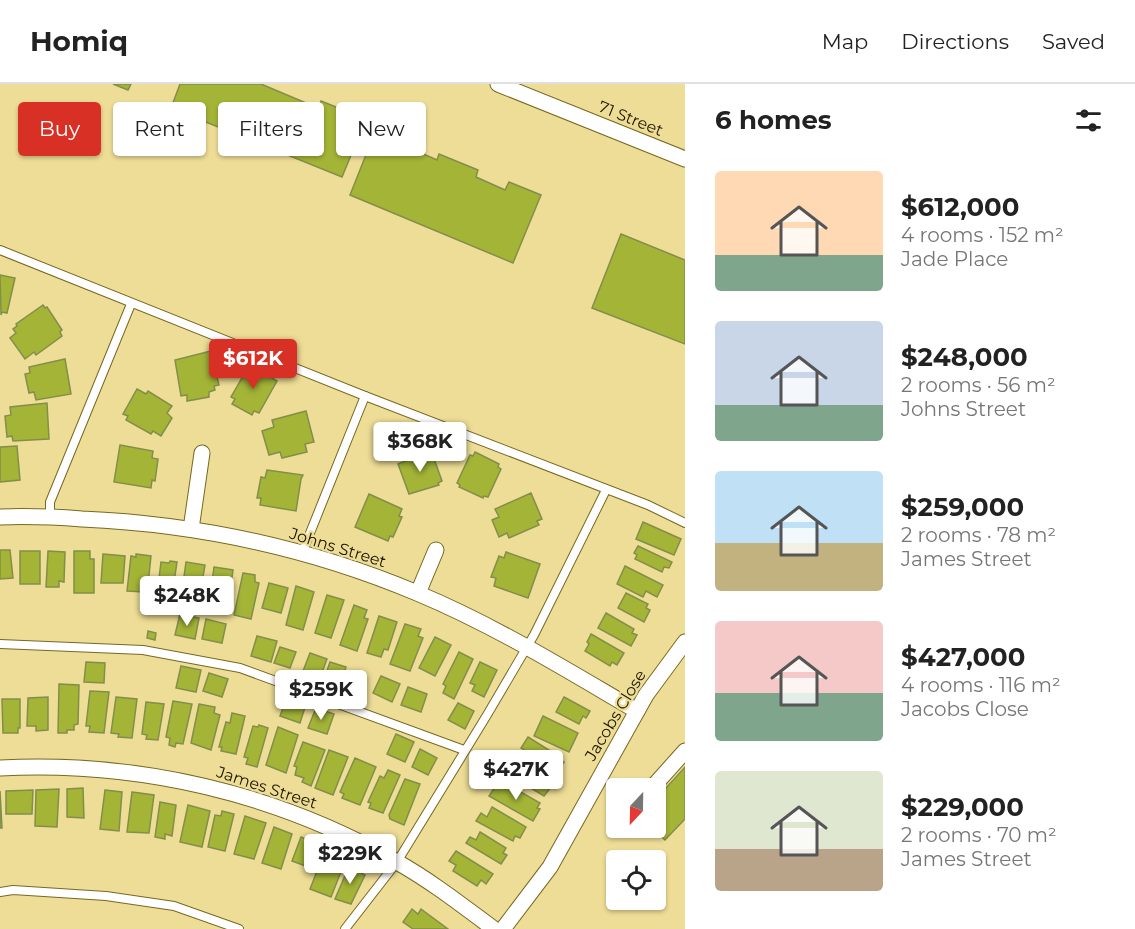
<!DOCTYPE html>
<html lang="en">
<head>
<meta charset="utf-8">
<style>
  body { margin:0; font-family:Montserrat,sans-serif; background:#f2f2f2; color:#222; height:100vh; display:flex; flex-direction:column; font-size:22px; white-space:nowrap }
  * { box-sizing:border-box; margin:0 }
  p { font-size:20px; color:#767676 }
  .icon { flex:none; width:33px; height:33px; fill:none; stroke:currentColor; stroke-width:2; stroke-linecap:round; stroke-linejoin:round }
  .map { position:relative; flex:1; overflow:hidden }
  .side { display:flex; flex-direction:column; background:#fff; width:450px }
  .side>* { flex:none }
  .top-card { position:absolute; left:18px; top:18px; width:570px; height:54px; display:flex; gap:12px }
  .needle { width:39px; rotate:202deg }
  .controls { position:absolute; left:606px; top:694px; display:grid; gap:12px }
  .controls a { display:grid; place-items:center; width:60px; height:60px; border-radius:6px; background:#fff; box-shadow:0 2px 4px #0004; font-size:30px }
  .price { position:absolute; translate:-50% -51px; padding:0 14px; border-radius:6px; background:#fff; color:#222; font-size:20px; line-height:39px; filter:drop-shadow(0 2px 3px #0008) }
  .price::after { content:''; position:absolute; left:50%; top:36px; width:18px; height:14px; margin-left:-9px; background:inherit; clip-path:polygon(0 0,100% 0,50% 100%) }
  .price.selected { background:#d93025; color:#fff }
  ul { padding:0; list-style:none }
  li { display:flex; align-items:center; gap:18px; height:150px; padding:0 30px }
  li span { display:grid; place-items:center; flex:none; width:168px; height:120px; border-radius:6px; color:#555 }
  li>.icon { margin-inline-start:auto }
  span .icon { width:72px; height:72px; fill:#fffc; stroke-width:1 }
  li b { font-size:26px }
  h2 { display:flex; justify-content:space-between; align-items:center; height:72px; padding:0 30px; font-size:26px }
  .tag { padding:0 21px; border-radius:6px; background:#fff; box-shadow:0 2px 4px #0004; font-size:21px; line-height:54px }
  .tag.selected { background:#d93025; color:#fff }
  header { display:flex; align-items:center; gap:36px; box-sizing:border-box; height:84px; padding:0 30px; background:#fff; border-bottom:2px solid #e0e0e0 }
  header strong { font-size:28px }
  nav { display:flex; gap:33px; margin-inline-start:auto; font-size:21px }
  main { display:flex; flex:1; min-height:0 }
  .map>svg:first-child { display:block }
</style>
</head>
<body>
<header>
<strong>Homiq</strong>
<nav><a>Map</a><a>Directions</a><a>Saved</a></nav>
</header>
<main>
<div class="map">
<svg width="685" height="845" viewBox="0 0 685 845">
  <rect width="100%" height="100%" fill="#eedd96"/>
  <g fill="#a3b437" stroke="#838e4b" stroke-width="1.5">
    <polygon points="113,0 131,0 128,6"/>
    <polygon points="180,0 261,0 318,24 321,17 366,35 342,93 171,24"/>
    <polygon points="377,43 407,56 405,62 437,76 439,70 478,86 476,93 505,106 509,98 541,111 513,179 350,111"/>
    <polygon points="621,150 685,176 685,260 592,224"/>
    <polygon points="0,191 15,194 7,229 2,228 1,231"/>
    <polygon points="43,221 45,224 47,223 62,246 60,248 62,252 36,271 34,268 25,275 10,254 16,249 13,245 17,242 16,240"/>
    <polygon points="211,267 212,274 216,273 222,292 217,293 219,301 214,302 215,306 209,308 209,313 187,317 187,311 181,312 175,276"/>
    <polygon points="65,275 71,310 36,316 34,308 29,309 25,290 30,289 29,283"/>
    <polygon points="250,280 277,297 259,329 254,327 252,331 232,320 235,315 231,313"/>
    <polygon points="137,305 146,310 148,307 172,322 167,329 172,334 161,352 153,347 151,350 126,336 128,332 123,330"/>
    <polygon points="47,319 49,355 13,357 12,352 7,353 5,332 11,331 10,323"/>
    <polygon points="306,327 314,358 305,360 307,368 282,374 280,368 269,371 262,347 274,343 272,336"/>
    <polygon points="120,361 153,367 152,374 158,375 155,397 152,396 151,404 114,398"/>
    <polygon points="17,362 20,396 0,398 0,363"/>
    <polygon points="428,368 429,373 433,372 442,397 438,399 439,401 409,410 398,380"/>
    <polygon points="475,368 499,380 498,383 501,385 488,413 484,412 483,414 459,403 460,401 457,399 470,371 473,372"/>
    <polygon points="267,386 303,391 301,395 296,427 260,421 261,414 257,414 261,393 265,394"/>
    <polygon points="531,409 542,435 537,437 539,441 509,454 507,449 499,453 492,436 499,433 495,425"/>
    <polygon points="369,410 402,425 399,432 402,433 393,453 390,452 388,457 355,443"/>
    <polygon points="643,438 681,455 674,471 636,455"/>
    <polygon points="638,462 672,478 669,484 664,483 662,488 635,475 637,471 634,469"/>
    <polygon points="0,466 10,466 13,494 0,495"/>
    <rect x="20" y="467" width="20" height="33"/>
    <polygon points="48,467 65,468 64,498 59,497 59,503 46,503"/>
    <polygon points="74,467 90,467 90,475 94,475 94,509 74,509"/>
    <polygon points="506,468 540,480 528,514 494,502 496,494 491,493 499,472 504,474"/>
    <polygon points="103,470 125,472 123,499 101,499"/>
    <polygon points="136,470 151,472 148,501 144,501 144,508 127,507 131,472 136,473"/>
    <polygon points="170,477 177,478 172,512 168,512 166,520 156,519 161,478 169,479"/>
    <polygon points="186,478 205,481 200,510 182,507"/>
    <polygon points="625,482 663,501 657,513 646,507 643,513 617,500"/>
    <polygon points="214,483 233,486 228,523 209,520"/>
    <polygon points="243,489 255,491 255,498 259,499 251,535 234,531"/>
    <polygon points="269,499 288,504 281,529 262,524"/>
    <polygon points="296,502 314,508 303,546 286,541"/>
    <polygon points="626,509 648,520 646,524 650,526 644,538 618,524"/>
    <polygon points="327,511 344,516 331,554 315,549"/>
    <polygon points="354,521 367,526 364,534 368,535 357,567 340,561"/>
    <polygon points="606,529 634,545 632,549 637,551 631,562 598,544"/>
    <polygon points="180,530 199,534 195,555 175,551"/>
    <polygon points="379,532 397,538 388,566 384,565 381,573 367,569"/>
    <polygon points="206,535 226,540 222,559 202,555"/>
    <polygon points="405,540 421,545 418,552 423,554 410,587 390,580"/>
    <polygon points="148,547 156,549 155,556 147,554"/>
    <polygon points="591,550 624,569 617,581 612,578 610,582 585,567 589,560 587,558"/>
    <polygon points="257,552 277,557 271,578 251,572"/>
    <polygon points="435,553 451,561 435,592 419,584"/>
    <polygon points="280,563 296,568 290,584 274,579"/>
    <polygon points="459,568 473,575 454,615 443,609 446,602 443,600"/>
    <polygon points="310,569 327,575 320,594 303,587"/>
    <polygon points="86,578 105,579 104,599 84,598"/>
    <polygon points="330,578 346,583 340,601 324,595"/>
    <polygon points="480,578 497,586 484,613 472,607 475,601 470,599"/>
    <polygon points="181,582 201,586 196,608 176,604"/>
    <polygon points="209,589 228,595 222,613 203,607"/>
    <polygon points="381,592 400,600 392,618 373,609"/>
    <polygon points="59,600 79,601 78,640 74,641 74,646 67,646 67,649 58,649"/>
    <polygon points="408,603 427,610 421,628 401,621"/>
    <polygon points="90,607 109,608 104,649 89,648 90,642 86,642"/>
    <polygon points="48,613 48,646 36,647 36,642 27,642 28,614"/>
    <polygon points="116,613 137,615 132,654 118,653 119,650 111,649"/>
    <polygon points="287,613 306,620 300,639 280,632"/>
    <polygon points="564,613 590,627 586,634 583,632 579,640 556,628"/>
    <polygon points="2,615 20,615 20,644 18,644 18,649 3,649"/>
    <polygon points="173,617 192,620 183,660 176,659 175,663 169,661 170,654 166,653"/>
    <polygon points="146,618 164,620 158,656 146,655 147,651 142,650"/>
    <polygon points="458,619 474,627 465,645 448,636"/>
    <polygon points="199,620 215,623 214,629 220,631 211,666 191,659"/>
    <polygon points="316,624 334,630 327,650 308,644"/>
    <polygon points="232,629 245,632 236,670 221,667 222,663 219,663 226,638 230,639"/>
    <polygon points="543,632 578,649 569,668 534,652"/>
    <polygon points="259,641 268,644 257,683 246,680 248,674 244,673 253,642 258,643"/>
    <polygon points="278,643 298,651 286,689 266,681"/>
    <polygon points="396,650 414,658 405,678 387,670"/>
    <polygon points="528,653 557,671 556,673 564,678 558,687 521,664"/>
    <polygon points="303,658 325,666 311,702 302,698 304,694 295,691 297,683 294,682"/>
    <polygon points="420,665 437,674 428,691 412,683"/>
    <polygon points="329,666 348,673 333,711 315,704"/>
    <polygon points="355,674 376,683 360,721 342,714 344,710 340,708"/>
    <polygon points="521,677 555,698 544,712 511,692"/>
    <polygon points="685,683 685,735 665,756 652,744 656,744 656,715"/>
    <polygon points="388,686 400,691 383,729 369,724 371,719 368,718 380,692 384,694"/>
    <polygon points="405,695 420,700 404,741 390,735 389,731"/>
    <polygon points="497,700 505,705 507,700 540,719 537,724 540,725 533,737 489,712"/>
    <polygon points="83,704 84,734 67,733 67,705"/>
    <polygon points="59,705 57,743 35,742 36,706"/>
    <polygon points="33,706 32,730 6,730 6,707"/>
    <polygon points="105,706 122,708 119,747 100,745"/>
    <polygon points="0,707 2,744 0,744"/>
    <polygon points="132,708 154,711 149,749 127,748"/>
    <polygon points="160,718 176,721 172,752 165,750 165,755 155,753"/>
    <polygon points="188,721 210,727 202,763 180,758"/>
    <polygon points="492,723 526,743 520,754 515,752 513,757 476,737 481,729 487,733"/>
    <polygon points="222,727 234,730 225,767 208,763 215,731 221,732"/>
    <polygon points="245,732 266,739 254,775 234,770"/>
    <polygon points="274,743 292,750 281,785 262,779"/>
    <polygon points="480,748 506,764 503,769 507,771 501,780 466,759 470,753 476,756"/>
    <polygon points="301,753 322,762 314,785 292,777"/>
    <polygon points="328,767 346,775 331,813 310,805 323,772 326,773"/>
    <polygon points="456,767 493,790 486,800 481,796 477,802 453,787 456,781 449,777"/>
    <polygon points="350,780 363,786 361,789 365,791 351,820 335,815"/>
    <polygon points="412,825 418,830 421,825 448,845 413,845 403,838"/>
  </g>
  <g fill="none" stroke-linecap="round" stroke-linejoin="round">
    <defs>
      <g id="service">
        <polyline points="0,166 365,312 648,421 685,439"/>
        <polyline points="50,433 50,418 131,220"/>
        <polyline points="302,469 365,312"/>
        <polyline points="0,560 143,566 240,584 464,666"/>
        <polyline points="0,808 13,806 106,812 174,822 239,845"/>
        <polyline points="345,845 397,778 487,631 534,551 606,406"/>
      </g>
      <g id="minor">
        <polyline points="498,0 685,75"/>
        <path d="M0,433C27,432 55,433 82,435C197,440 310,464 417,509C494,541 565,585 637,627"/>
        <polyline points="191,445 202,369"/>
        <polyline points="418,509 436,466"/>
        <path d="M0,684C139,677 276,709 397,778C431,797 463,822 494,845"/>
        <polyline points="651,705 685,667"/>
        <polyline points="503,845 550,783 646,611 685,558"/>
      </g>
    </defs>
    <use href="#service" stroke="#776820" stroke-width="10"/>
    <use href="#minor" stroke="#776820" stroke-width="17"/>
    <use href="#service" stroke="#fff" stroke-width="8"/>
    <use href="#minor" stroke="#fff" stroke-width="15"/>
  </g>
  <g text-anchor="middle" stroke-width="4.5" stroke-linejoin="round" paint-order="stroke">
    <g font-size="16" fill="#1b1500" stroke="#eedd96">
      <text transform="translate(631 34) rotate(22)" y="6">71 Street</text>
      <text transform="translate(338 463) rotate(17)" y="6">Johns Street</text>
      <text transform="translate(615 631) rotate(-59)" y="6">Jacobs Close</text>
      <text transform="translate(267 703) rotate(18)" y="6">James Street</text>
    </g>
  </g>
</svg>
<div class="controls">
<a><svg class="needle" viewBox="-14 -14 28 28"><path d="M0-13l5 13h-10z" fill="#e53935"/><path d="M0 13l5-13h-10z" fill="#767676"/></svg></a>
<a><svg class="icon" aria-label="locate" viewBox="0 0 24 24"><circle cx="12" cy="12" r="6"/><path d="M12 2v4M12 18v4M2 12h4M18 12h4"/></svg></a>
</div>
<b class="price selected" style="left:253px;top:306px">$612K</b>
<b class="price" style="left:420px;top:389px">$368K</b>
<b class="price" style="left:187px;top:543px">$248K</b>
<b class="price" style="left:321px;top:637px">$259K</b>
<b class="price" style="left:516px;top:717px">$427K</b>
<b class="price" style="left:350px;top:801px">$229K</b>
<div class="top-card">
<a class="tag selected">Buy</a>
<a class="tag">Rent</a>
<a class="tag">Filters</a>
<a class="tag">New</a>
</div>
</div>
<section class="side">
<h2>6 homes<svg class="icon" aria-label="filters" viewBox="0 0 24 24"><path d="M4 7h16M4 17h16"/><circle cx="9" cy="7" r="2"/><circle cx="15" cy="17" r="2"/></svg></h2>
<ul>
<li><span style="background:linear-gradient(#ffd9b3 70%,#7fa58c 0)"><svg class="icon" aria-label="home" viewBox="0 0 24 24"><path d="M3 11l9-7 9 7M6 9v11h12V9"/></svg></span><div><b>$612,000</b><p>4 rooms · 152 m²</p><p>Jade Place</p></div></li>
<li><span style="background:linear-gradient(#c9d6e8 70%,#7fa58c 0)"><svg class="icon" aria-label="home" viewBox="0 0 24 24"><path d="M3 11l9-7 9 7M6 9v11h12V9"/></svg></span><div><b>$248,000</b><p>2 rooms · 56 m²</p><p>Johns Street</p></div></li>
<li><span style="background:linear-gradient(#bfe0f5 60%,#c2b280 0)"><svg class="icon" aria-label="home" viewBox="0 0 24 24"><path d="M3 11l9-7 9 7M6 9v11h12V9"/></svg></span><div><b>$259,000</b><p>2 rooms · 78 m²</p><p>James Street</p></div></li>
<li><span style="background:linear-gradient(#f6c9c9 60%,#7fa58c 0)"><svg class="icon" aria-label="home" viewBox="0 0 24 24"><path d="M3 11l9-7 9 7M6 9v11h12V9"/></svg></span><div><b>$427,000</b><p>4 rooms · 116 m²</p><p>Jacobs Close</p></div></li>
<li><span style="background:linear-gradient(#dfe7d0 65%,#b9a48a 0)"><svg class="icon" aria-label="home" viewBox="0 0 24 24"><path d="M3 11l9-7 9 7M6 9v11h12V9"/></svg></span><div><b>$229,000</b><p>2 rooms · 70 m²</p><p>James Street</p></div></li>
</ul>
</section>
</main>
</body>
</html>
